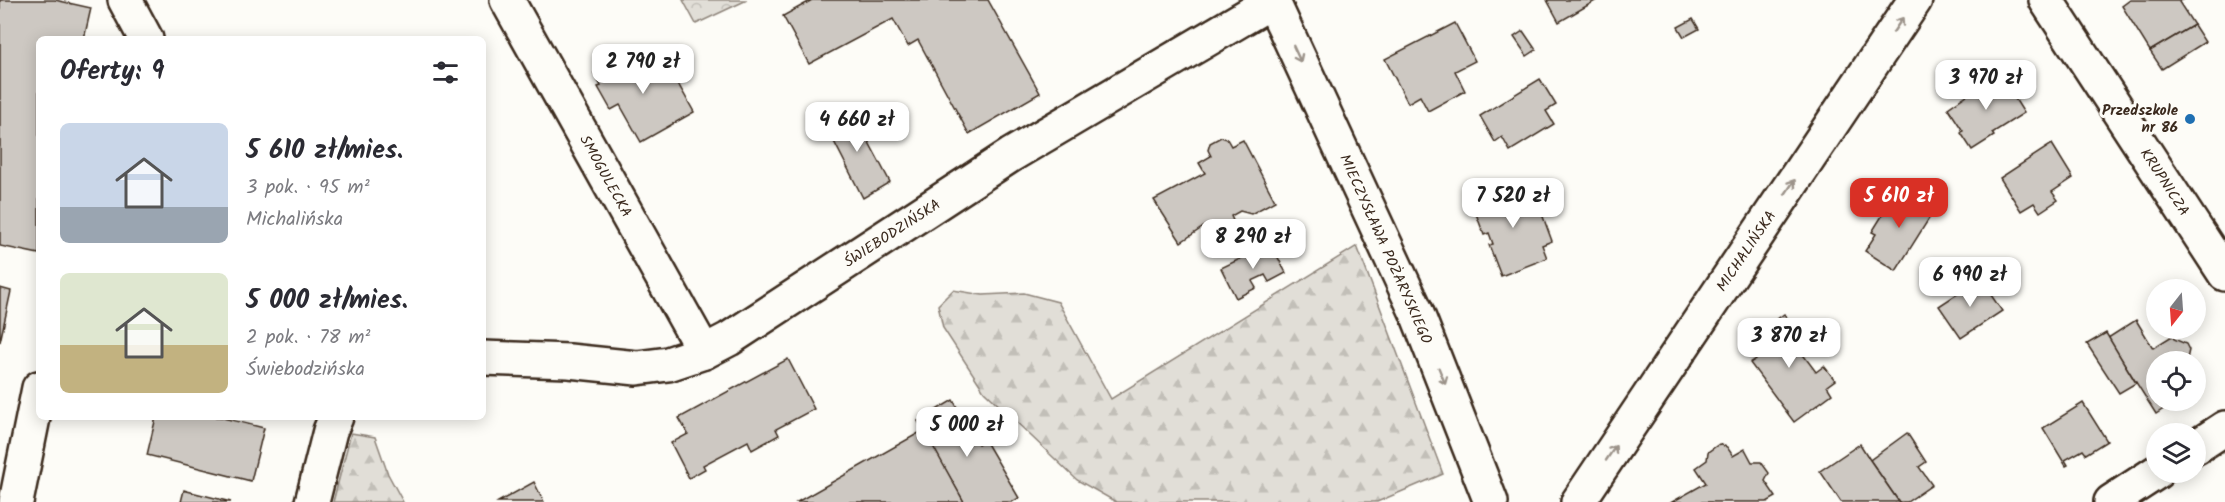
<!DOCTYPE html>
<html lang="pl">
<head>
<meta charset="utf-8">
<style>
  body { margin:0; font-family:Kalam,sans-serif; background:#f2f2f3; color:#2b2b33; height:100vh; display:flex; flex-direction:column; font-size:22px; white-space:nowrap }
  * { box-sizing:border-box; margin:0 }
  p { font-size:20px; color:#7c7c81 }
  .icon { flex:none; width:33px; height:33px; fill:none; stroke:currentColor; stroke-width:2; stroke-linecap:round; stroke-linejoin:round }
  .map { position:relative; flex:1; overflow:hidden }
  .details { position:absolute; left:36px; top:36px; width:450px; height:384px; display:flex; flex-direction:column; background:#fff; border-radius:9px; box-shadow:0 3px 15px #0003 }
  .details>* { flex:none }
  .needle { width:39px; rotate:197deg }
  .tools { position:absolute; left:2146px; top:279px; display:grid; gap:12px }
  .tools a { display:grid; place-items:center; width:60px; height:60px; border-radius:50%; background:#fff; box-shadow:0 3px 15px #0003; font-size:30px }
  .price { position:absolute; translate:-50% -51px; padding:0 14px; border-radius:12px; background:#fff; color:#222; font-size:20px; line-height:39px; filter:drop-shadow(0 2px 3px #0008) }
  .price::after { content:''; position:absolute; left:50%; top:36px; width:18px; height:14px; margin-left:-9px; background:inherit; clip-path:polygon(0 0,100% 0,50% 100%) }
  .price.current { background:#d93025; color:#fff }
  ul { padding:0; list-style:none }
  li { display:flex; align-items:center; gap:18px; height:150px; padding:0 24px }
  li span { display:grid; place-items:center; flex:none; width:168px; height:120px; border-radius:9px; color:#555 }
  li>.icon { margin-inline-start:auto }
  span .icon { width:72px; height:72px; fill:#fffc; stroke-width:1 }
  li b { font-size:26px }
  h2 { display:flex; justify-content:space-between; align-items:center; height:72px; padding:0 24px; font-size:26px }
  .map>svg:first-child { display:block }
</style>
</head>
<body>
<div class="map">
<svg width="2225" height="502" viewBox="0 0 2225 502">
  <defs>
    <pattern id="forest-firs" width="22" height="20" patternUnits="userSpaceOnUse" patternTransform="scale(1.5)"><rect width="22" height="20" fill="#e1ded7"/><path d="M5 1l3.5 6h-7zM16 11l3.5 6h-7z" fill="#c2bfb8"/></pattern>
    <pattern id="park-crowns" width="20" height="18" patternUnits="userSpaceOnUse" patternTransform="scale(1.5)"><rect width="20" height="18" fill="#e1ded7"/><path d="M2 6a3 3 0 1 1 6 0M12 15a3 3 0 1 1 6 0" fill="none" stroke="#c2bfb8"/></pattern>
  </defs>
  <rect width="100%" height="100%" fill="#fdfcf7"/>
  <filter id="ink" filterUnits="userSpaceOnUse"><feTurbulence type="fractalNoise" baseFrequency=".0167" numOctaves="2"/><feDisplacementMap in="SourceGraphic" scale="12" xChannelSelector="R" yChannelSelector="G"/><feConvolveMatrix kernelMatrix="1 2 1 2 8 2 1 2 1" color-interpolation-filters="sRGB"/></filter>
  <g filter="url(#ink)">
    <g fill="url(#forest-firs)" stroke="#8e847a" stroke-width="1.5">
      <polygon points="1357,246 1443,474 1377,502 1116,502 1077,480 984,391 943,328 938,305 953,290 983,295 1024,293 1058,302 1111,399"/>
      <polygon points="351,433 375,437 388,474 403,502 333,502"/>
    </g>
    <polygon fill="url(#park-crowns)" stroke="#8e847a" stroke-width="1.5" points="683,0 747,0 696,24"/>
    <g fill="#cdc8c2" stroke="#3b2a1e" stroke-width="1.5">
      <polygon points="0,0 55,0 91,8 84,39 39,39 39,254 0,246"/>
      <polygon points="812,0 988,0 1040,93 969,134 918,40 908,46 893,19 809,64 783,16"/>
      <polygon points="1547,0 1597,0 1559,22"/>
      <polygon points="2130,0 2182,0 2179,2 2194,25 2150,51 2122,6"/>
      <polygon points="1693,19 1699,29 1684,37 1678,27"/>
      <polygon points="1455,23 1475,61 1455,71 1465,91 1428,111 1420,96 1408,103 1385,59"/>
      <polygon points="2194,25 2205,42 2162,69 2150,51"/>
      <polygon points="1523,31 1536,50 1527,56 1514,37"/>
      <polygon points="632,51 647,77 668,66 694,112 641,142 620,105 611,110 598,87 601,86 594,73 597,71 595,68 608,61 609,64"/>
      <polygon points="1999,73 2024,113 1992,133 1994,136 1972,150 1961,133 1963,131 1948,108"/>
      <polygon points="1540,79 1556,105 1546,111 1554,124 1510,151 1502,137 1495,142 1480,116"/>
      <polygon points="846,108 851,118 855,116 890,182 863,198 823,120"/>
      <polygon points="1221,137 1227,139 1231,146 1243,140 1275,201 1251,214 1240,211 1231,216 1234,223 1213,235 1206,232 1205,226 1181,242 1154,200 1205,173 1199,163 1211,156 1208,150 1210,143"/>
      <polygon points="2052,144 2073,178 2052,192 2058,200 2040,212 2034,203 2021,211 2000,178"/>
      <polygon points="1519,186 1524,199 1535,195 1552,241 1542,245 1547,258 1501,276 1489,245 1493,244 1489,233 1484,235 1472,203"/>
      <polygon points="1900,187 1935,209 1896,271 1865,251 1876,234 1872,232"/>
      <polygon points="1271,244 1286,273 1269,282 1265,275 1252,281 1256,288 1236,298 1221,268"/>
      <polygon points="1980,279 2002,311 1961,338 1939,306"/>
      <polygon points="0,288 11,291 0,342"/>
      <polygon points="1784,314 1806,342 1798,348 1816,372 1824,366 1835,380 1827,386 1832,394 1794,422 1750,363 1756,359 1745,343"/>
      <polygon points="2136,320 2153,348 2172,336 2174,339 2186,344 2189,350 2187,359 2189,362 2157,362 2157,400 2177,400 2156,414 2108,338"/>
      <polygon points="2106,333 2136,383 2119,393 2087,344"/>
      <polygon points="788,359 814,409 776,429 779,435 752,450 748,441 703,465 705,469 689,478 671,443 688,434 679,418"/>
      <polygon points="953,400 978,444 985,440 1019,498 1012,502 964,502 918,421"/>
      <polygon points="2083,403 2107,441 2086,454 2083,450 2065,460 2068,465 2066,466 2043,428"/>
      <polygon points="156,417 219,417 264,428 251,481 147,455"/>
      <polygon points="924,430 964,502 797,502"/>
      <polygon points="1907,433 1926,462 1919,467 1932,485 1907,502 1899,502 1870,460"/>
      <polygon points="1719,444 1727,447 1733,456 1745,449 1752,462 1761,462 1769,473 1765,481 1776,497 1767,502 1672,502 1706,483 1696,468 1707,460 1708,452"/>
      <polygon points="1860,444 1870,460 1899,502 1841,502 1820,471"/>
      <polygon points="534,482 544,502 498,502"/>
      <polygon points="184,490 187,491 231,502 181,502"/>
    </g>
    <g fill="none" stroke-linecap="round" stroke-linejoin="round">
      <defs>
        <g id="minor">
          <polyline points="125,0 146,39"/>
          <polyline points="507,0 704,352"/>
          <polyline points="1272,0 1416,311 1491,502"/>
          <polyline points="2046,0 2225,274"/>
          <polyline points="483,358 569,361 637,368 668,364 704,352 729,339 1011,155 1274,0"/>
          <polyline points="2196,447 2225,428"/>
          <polyline points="16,502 39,388"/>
          <polyline points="312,502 330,431 336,417"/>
          <polyline points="1578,502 1915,0"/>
          <polyline points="2111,502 2157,472"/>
        </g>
      </defs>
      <use href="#minor" stroke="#3b2a1e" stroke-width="38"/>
      <use href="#minor" stroke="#fdfcf7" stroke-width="33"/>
    </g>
    <defs><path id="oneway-shaft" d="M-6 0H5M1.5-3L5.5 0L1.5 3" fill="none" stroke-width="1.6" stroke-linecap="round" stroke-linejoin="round" transform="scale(1.5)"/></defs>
    <g stroke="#9c938a">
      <use href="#oneway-shaft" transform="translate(1898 25) rotate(-56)"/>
      <use href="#oneway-shaft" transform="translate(1297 54) rotate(65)"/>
      <use href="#oneway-shaft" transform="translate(1790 187) rotate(-56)"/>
      <use href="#oneway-shaft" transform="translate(1442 376) rotate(68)"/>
      <use href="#oneway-shaft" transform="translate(1611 453) rotate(-56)"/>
    </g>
  </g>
  <circle fill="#1f6fb2" stroke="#fdfcf7" stroke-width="2" cx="2190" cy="119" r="6"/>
  <g text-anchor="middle" stroke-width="6" stroke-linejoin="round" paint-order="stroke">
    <g font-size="15" font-weight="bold" fill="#3b2a1e" stroke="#fdfcf7" text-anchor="end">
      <text x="2178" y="115">Przedszkole<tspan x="2178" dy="17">nr 86</tspan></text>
    </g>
    <g font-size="15" fill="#3b2a1e" stroke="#fdfcf7">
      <text transform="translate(606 176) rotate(61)" y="5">SMOGULECKA</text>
      <text transform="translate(2165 182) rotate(57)" y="5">KRUPNICZA</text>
      <text transform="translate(892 233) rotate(-33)" y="5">ŚWIEBODZIŃSKA</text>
      <text transform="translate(1386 249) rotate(66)" y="5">MIECZYSŁAWA POŻARYSKIEGO</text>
      <text transform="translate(1746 251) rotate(-56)" y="5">MICHALIŃSKA</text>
    </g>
  </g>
</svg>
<div class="tools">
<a><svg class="needle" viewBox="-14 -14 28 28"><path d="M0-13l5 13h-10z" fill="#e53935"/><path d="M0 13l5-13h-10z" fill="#7c7c81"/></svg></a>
<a><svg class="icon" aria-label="locate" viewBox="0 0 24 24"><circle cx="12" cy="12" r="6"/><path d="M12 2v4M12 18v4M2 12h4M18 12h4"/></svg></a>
<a><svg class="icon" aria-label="layers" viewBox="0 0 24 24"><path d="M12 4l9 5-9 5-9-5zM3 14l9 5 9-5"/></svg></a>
</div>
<b class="price" style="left:643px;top:95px">2 790 zł</b>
<b class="price" style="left:1986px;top:111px">3 970 zł</b>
<b class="price" style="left:857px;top:153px">4 660 zł</b>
<b class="price" style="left:1513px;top:229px">7 520 zł</b>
<b class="price current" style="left:1899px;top:229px">5 610 zł</b>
<b class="price" style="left:1253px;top:270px">8 290 zł</b>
<b class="price" style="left:1970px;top:308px">6 990 zł</b>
<b class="price" style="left:1789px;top:369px">3 870 zł</b>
<b class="price" style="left:967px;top:458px">5 000 zł</b>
<section class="details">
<h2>Oferty: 9<svg class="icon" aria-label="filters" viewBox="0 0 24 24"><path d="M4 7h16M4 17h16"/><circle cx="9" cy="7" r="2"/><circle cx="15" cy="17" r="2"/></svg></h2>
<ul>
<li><span style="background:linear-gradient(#c9d6e8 70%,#9aa5b1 0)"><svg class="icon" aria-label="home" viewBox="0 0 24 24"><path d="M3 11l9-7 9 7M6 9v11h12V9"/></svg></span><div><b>5 610 zł/mies.</b><p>3 pok. · 95 m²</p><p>Michalińska</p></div></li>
<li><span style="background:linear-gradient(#dfe7d0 60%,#c2b280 0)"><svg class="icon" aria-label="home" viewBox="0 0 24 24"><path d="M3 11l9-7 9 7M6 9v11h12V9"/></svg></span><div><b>5 000 zł/mies.</b><p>2 pok. · 78 m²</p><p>Świebodzińska</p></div></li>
</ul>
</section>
</div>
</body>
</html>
